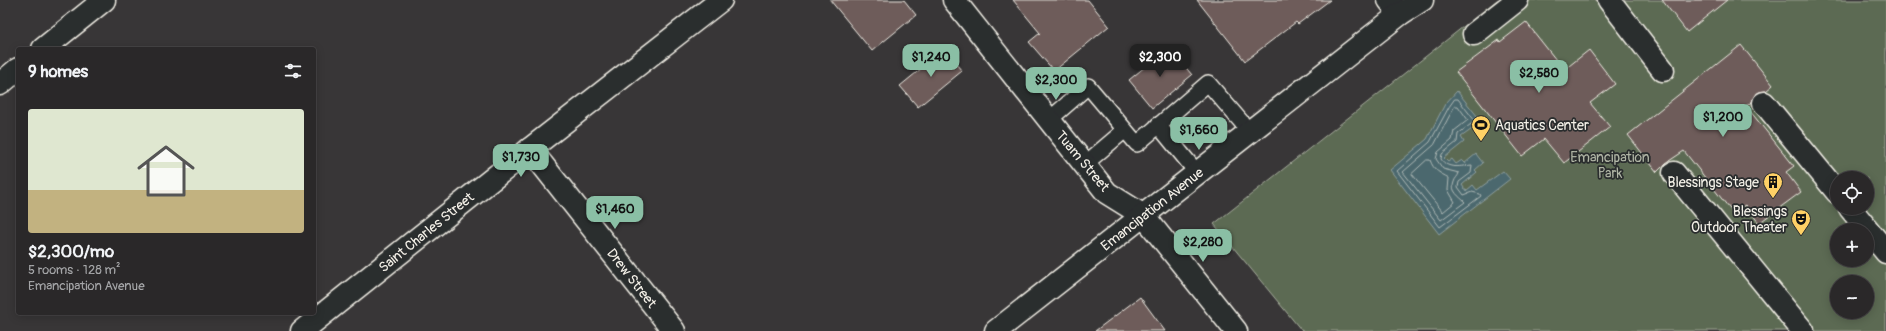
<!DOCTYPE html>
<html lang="en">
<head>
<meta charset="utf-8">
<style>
  body { margin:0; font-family:Pangolin,sans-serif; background:#363435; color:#f1f3f6; height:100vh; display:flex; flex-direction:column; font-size:15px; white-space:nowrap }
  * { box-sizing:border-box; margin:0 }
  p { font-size:13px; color:#a5a6a8 }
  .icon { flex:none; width:22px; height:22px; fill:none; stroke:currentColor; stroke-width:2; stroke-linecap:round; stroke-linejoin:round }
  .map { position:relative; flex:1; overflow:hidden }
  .panel { position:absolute; left:16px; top:47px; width:300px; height:268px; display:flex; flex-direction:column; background:#2a2829; border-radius:4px; box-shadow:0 2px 10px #0003,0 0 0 1px #464446 }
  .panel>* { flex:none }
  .fabs { position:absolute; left:1830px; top:171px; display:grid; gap:8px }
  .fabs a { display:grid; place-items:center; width:44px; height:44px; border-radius:50%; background:#2a2829; box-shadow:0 2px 10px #0003,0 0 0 1px #464446; font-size:20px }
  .price { position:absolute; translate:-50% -34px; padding:0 9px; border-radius:8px; background:#8abfa5; color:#111; font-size:13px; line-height:26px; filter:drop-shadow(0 1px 2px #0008) }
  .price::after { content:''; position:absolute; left:50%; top:24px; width:12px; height:9px; margin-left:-6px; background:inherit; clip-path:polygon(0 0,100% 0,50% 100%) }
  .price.on { background:#222; color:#fff }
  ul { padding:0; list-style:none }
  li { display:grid; align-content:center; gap:8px; height:212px; padding:0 12px }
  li+li { border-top:1px solid #464446 }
  li span { display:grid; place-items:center; height:124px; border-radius:4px; color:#555 }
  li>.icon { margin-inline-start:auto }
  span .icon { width:72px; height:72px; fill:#fffc; stroke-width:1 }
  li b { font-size:17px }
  h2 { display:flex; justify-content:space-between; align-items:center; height:48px; padding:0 12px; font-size:17px }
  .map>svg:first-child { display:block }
</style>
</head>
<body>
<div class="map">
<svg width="1886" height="331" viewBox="0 0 1886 331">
  <rect width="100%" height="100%" fill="#383637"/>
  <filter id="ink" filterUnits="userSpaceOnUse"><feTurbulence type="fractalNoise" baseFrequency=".025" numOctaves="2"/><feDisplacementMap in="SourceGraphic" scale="8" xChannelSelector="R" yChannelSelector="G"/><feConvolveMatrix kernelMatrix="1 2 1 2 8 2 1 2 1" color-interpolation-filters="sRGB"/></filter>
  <g filter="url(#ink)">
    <path fill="#5c6b53" stroke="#a8ae9e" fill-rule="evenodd" d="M1497,0H1886V331H1302L1214,224ZM1837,178H1867V208H1837ZM1837,230H1867V260H1837ZM1837,282H1867V312H1837Z"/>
    <polygon fill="#4b686e" stroke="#8f9f9f" points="1457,91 1482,122 1461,137 1464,142 1444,158 1448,162 1452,159 1456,164 1462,160 1465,163 1476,154 1483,163 1475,170 1477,172 1462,185 1466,191 1473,185 1477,190 1503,171 1510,179 1439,234 1390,170 1427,139 1445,104"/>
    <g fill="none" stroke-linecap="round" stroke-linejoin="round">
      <g stroke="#b0bab7" stroke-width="1">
        <path d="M1455,99H1458L1475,121L1458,134L1457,142L1442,154L1441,159C1448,170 1461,166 1472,165L1471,173L1459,182L1458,187L1464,195L1472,192L1480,194L1481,196L1440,227L1397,171L1430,142L1449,107Z"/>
        <path d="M1455,106H1458L1468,120L1454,131L1452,140L1438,152L1436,159L1443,169L1459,173C1458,177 1455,178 1454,182C1450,191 1460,197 1465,202L1441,220L1403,172L1434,145Z"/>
        <path d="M1427,160H1430C1434,171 1440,173 1449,178L1448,190L1455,202L1443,212L1412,174Z"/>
      </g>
    </g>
    <g fill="#6e5b5a" stroke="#f4f1e8">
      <polygon points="830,0 904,0 916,15 872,51"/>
      <polygon points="1013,0 1088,0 1109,26 1054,71 1029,42 1040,33"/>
      <polygon points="1197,0 1330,0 1298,24 1296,22 1245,61"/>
      <polygon points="1662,0 1727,0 1687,32"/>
      <polygon points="1526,22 1564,70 1589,50 1615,84 1590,103 1610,127 1564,163 1544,139 1522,156 1456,72 1499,40 1500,42"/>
      <polygon points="1741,45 1773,85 1766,91 1756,93 1752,102 1746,106 1794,166 1786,172 1801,192 1759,223 1745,205 1733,213 1684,151 1666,163 1657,172 1628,135"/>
      <polygon points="1169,47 1192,75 1152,108 1129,80"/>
      <polygon points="944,50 962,71 918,107 900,86"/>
      <polygon points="1140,297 1165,331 1095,331"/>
    </g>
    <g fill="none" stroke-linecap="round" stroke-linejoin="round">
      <defs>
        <g id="service">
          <polyline points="1049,120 1088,86 1137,144 1208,83 1250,132"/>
          <polyline points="1158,125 1198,174"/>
          <polyline points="1085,164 1125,130"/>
        </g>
        <g id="pedestrian">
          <polyline points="1609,0 1663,70"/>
          <polyline points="1474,34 1517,0"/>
          <polyline points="1764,103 1837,192"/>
          <polyline points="1674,173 1803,331"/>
          <polyline points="1850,208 1886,252"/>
        </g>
        <g id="minor">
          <polyline points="954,0 1107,193 1144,216"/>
          <polyline points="1389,0 1400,14"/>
          <polyline points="43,49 104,0"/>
          <polyline points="0,84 18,69"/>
          <polyline points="530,149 674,331"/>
          <polyline points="302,331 530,149 721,0"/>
        </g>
        <polyline id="tertiary" points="1144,216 1236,331"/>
        <polyline id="secondary" points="996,331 1400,14 1422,0"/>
      </defs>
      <use href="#service" stroke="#f4f1e8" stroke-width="18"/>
      <use href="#pedestrian" stroke="#f4f1e8" stroke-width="25"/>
      <use href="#minor" stroke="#f4f1e8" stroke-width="25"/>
      <use href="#tertiary" stroke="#f4f1e8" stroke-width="25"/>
      <use href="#secondary" stroke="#f4f1e8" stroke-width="25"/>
      <use href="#service" stroke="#2a2d2e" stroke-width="15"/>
      <use href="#pedestrian" stroke="#2a2d2e" stroke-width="22"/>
      <use href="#minor" stroke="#2a2d2e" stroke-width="22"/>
      <use href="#tertiary" stroke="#2a2d2e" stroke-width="22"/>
      <use href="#secondary" stroke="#2a2d2e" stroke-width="22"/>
    </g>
  </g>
  <defs>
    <symbol id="stadium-pin" viewBox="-11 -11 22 30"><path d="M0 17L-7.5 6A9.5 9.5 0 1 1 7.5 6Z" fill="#ffd166" stroke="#2a2d2e"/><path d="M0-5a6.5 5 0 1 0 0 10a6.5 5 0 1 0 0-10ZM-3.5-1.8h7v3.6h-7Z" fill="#111"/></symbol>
    <symbol id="building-pin" viewBox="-11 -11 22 30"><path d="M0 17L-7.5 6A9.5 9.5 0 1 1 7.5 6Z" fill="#ffd166" stroke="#2a2d2e"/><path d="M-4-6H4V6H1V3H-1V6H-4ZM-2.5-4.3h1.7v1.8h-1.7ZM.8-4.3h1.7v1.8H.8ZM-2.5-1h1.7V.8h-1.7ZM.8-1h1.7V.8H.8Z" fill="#111"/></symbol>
    <symbol id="theatre-pin" viewBox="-11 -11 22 30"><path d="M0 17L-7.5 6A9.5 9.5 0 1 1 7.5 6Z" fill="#ffd166" stroke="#2a2d2e"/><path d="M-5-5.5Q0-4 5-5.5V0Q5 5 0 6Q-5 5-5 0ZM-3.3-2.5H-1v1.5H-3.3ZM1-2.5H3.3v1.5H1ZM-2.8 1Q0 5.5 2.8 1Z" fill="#111"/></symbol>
  </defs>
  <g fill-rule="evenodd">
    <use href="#stadium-pin" x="1470" y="114" width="22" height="30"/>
    <use href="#building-pin" x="1762" y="171" width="22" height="30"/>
    <use href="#theatre-pin" x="1790" y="208" width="22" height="30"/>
  </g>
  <g text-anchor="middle" stroke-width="3.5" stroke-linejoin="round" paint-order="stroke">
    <g font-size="14" fill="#f4f1e8" stroke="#2a2d2e" text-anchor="end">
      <text x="1495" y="130" text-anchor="start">Aquatics Center</text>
      <text x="1759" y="187">Blessings Stage</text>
      <text x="1787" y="216">Blessings<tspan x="1787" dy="16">Outdoor Theater</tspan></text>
    </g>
    <g font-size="14" fill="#b0b5a5" stroke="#2a2d2e">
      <text x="1610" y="162">Emancipation<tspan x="1610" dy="16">Park</tspan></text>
    </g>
    <g font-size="14" fill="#f4f1e8" stroke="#2a2d2e">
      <text transform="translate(1083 161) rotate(50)" y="5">Tuam Street</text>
      <text transform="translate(1152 209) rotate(-38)" y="5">Emancipation Avenue</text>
      <text transform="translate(426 232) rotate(-39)" y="5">Saint Charles Street</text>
      <text transform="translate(632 278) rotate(52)" y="5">Drew Street</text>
    </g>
  </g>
</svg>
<div class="fabs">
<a><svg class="icon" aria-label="locate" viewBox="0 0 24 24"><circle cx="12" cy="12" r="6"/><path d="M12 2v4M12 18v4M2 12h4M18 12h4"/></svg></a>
<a>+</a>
<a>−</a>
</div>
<b class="price" style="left:931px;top:78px">$1,240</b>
<b class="price on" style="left:1160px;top:78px">$2,300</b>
<b class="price" style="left:1539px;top:94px">$2,580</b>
<b class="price" style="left:1056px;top:101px">$2,300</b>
<b class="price" style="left:1723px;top:138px">$1,200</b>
<b class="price" style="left:1199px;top:151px">$1,660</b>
<b class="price" style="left:521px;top:178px">$1,730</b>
<b class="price" style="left:615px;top:230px">$1,460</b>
<b class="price" style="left:1203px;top:263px">$2,280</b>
<section class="panel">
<h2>9 homes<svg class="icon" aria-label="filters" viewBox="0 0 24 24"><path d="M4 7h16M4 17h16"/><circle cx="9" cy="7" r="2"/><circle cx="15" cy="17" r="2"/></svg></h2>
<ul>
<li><span style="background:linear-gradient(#dfe7d0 65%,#c2b280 0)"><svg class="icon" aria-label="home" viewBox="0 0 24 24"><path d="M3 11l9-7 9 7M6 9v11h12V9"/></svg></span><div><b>$2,300/mo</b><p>5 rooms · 128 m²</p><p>Emancipation Avenue</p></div></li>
</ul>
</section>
</div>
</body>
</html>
